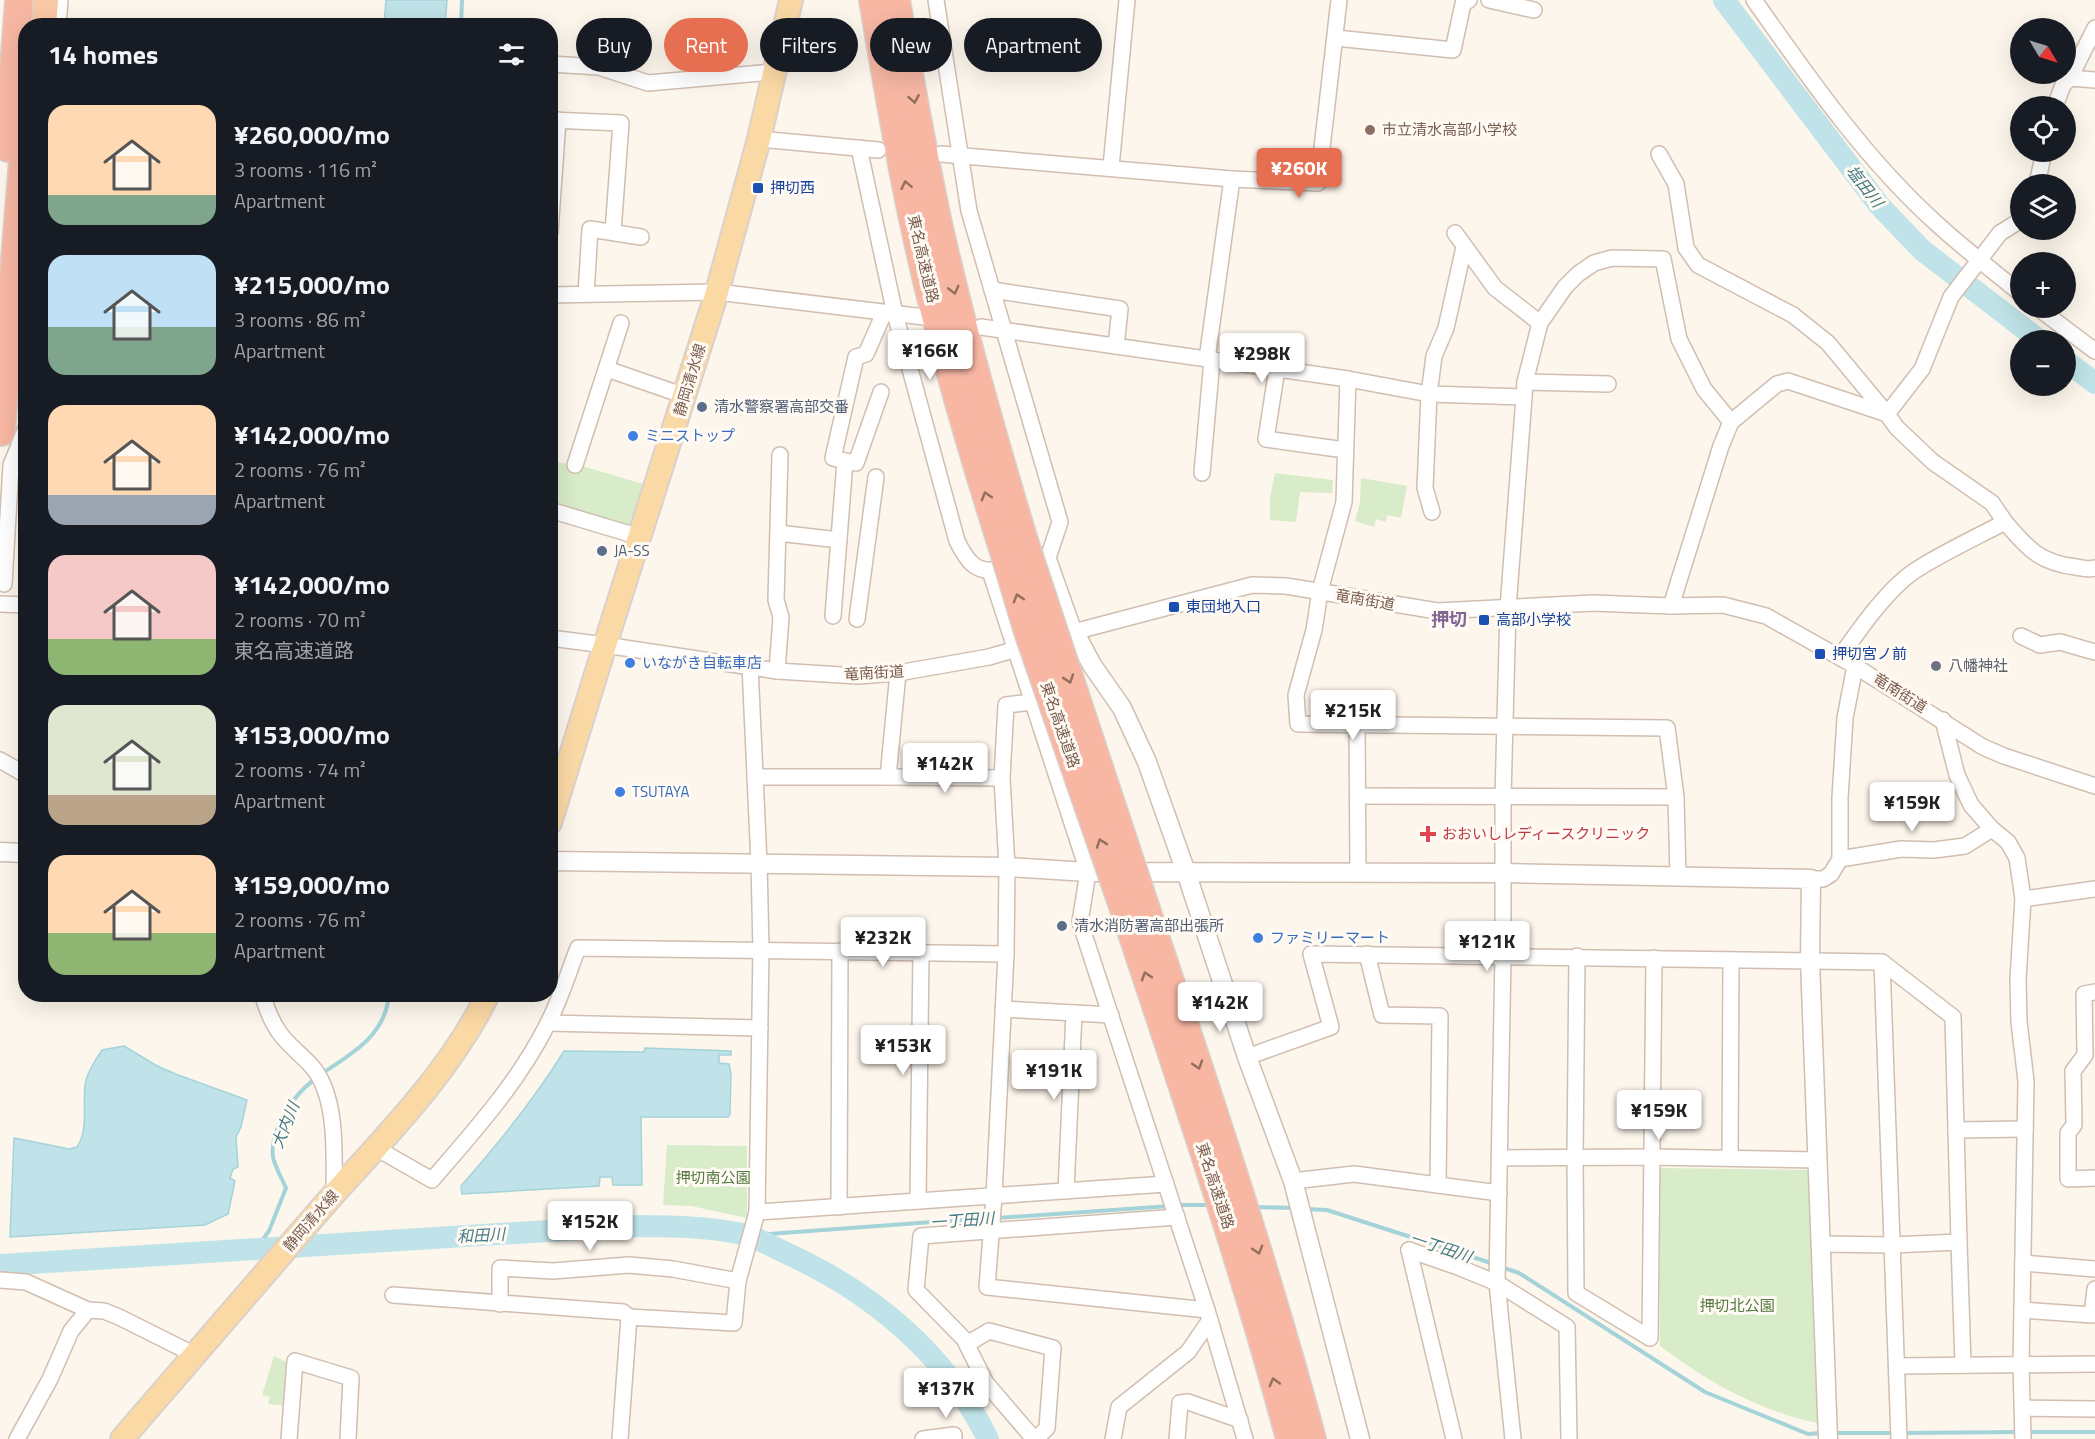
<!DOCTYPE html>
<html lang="en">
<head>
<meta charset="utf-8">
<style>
  body { margin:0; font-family:"Titillium Web","Noto Sans JP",sans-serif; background:#20242c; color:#f1f3f6; height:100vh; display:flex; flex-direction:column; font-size:22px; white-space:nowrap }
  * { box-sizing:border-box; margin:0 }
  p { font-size:20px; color:#9ea1a6 }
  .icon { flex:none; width:33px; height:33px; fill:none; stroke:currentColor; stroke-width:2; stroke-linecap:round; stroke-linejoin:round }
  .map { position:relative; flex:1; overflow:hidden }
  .drawer { position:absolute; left:18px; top:18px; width:540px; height:984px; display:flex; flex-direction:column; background:#171b24; border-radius:24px; box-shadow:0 6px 24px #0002 }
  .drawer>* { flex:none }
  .top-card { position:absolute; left:576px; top:18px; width:570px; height:54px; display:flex; gap:12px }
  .needle { width:39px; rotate:128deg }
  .buttons { position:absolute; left:2010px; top:18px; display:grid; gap:12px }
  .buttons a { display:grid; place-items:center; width:66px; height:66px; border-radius:50%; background:#171b24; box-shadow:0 6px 24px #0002; font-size:30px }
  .price { position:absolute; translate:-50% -51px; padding:0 14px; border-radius:6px; background:#fff; color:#222; font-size:20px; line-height:39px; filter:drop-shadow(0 2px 3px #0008) }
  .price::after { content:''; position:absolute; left:50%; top:36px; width:18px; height:14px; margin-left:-9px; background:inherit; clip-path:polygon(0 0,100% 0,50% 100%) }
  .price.on { background:#e76f51; color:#fff }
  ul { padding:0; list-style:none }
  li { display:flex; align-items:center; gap:18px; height:150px; padding:0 30px }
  li span { display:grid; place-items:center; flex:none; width:168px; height:120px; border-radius:18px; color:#555 }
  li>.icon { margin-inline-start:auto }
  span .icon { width:72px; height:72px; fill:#fffc; stroke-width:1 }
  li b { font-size:26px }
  h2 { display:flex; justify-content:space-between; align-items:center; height:72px; padding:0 30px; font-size:26px }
  .pill { padding:0 21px; border-radius:27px; background:#171b24; box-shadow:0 6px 24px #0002; font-size:21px; line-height:54px }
  .pill.on { background:#e76f51; color:#fff }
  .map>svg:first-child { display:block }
</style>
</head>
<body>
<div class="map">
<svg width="2095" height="1439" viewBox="0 0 2095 1439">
  <rect width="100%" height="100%" fill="#fdf6ec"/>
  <g fill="#d8ecc9">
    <polygon points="551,461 582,466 650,486 630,530 551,503"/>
    <polygon points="1275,473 1333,480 1332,493 1300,492 1296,522 1270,520 1270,497"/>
    <polygon points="1361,478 1407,486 1401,518 1387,515 1386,522 1376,519 1374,527 1355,521 1360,503"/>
    <polygon points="667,1145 747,1146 747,1218 691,1206 663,1205"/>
    <path d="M1659,1168L1811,1170L1818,1423C1761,1412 1706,1381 1660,1346Z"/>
    <polygon points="274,1356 288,1363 286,1406 268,1404 270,1397 262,1395"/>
  </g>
  <g fill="#bfe3e8" stroke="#a5d3da" stroke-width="1.5">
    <polygon points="386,0 447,0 445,25 384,25"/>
    <path d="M124,1046L157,1066L178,1075L247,1100L241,1127L236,1137L238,1167L233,1169L230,1178L235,1181L228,1214L205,1225L10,1237L14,1138L69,1149L77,1147C90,1127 81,1102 86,1080C89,1069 96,1059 102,1050Z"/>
    <path d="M645,1048L731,1051V1055H719V1063L729,1064L731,1074L730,1114L728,1117H641L642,1185H613L612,1177H600L599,1186L462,1194L461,1186C499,1143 534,1100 564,1051L644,1052Z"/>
  </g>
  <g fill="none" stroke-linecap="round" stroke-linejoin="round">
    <g stroke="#a5d3da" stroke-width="4">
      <polyline points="461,26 462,0"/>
      <path d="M321,1074C352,1054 386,1035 389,994"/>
      <polyline points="1177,1205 1211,1205"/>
      <polyline points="1255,1207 1295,1208"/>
      <polyline points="1306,1209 1327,1210 1494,1264"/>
      <polyline points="997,1218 1170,1206"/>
      <polyline points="755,1235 987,1218"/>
      <path d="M255,1250L269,1231L286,1188C282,1179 277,1170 274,1161C266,1134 294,1094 315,1079"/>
      <polyline points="1501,1267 1519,1273 1705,1392 1808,1434 1821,1433"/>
      <polyline points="2027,1432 2095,1432"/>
      <polyline points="1832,1433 1896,1433"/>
      <polyline points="1904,1433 2019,1432"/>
    </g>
    <g stroke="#bfe3e8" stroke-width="22">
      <polyline points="1724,0 1879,205 1922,250 2039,340"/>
      <polyline points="2066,361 2095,383"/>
      <path d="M0,1265L628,1226C667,1226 708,1226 746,1235C760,1239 775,1248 788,1254C873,1293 946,1354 988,1439"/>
    </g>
    <defs>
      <g id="minor">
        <polyline points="936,0 969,211 1060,522 1048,558 1074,631"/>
        <polyline points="1489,0 1534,10"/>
        <path d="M1754,0C1809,78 1865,159 1936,223C1963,248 1992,270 2020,293"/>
        <polyline points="58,26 60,0"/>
        <polyline points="1336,38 1453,50 1463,4 1469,0"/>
        <polyline points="550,64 599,67 648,83 773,72"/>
        <polyline points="2070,78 2095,28"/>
        <polyline points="2055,106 2063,85 2070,78 2095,80"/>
        <polyline points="550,120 621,123 613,232"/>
        <polyline points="759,139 878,150"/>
        <path d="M859,148L895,314L957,541C966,559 975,575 999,569"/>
        <polyline points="941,154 1232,179 1318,183 1339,0"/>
        <path d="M1659,154L1676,184L1686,248L1698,265L1793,315L1828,343L1887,414L1897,428L1933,462L1992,503L2005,522C1975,538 1944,552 1916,570C1888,588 1859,630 1840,657"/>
        <polyline points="1111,167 1127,0"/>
        <polyline points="2037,184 2044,152"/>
        <polyline points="550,232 558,120"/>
        <polyline points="1455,233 1495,288 1540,323"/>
        <polyline points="992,290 1120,309 1116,346"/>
        <polyline points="586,294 590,229 641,237"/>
        <polyline points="550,295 717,292 924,317"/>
        <polyline points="2038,308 2095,351"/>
        <polyline points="981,327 1348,379 1429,394 1524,397"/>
        <polyline points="1207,359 1232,179"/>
        <polyline points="607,369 685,396"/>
        <polyline points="1277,369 1266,439 1345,450"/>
        <polyline points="1348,379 1344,502 1320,591 1314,630 1296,695 1298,724 1667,728 1676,797 1678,877"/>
        <polyline points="1525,382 1608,384"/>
        <polyline points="1887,414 1922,369 1951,297 2000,233 2016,223 2020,218"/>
        <polyline points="845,461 856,463 881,392"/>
        <polyline points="575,465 621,323"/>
        <polyline points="1202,473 1212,360"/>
        <polyline points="550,510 640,537"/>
        <polyline points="1432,512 1425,488 1429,394 1434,356 1446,328 1464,247"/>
        <path d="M2005,522C2027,548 2040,563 2076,567C2082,568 2088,570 2095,568"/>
        <polyline points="778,533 839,540"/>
        <polyline points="990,571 1088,872 1080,922 1207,1310 1245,1439"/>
        <polyline points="4,584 11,465 26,428"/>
        <polyline points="0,604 26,605"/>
        <polyline points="1671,606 1721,446 1731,422 1777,384 1788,381 1887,414"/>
        <polyline points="833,616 845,461 833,458 856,357 866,354 884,313"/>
        <polyline points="857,619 876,477"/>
        <polyline points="1066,634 1252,585 1286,586 1437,611 1593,603 1671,606 1723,605 1766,616 1855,666 1983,747 2004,756 2095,786"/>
        <polyline points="2021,636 2040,645 2060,642 2095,652"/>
        <polyline points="550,638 605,645 777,671 858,676 898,673 989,657 1037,643"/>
        <polyline points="777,671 781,617 776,600 780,455"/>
        <polyline points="1032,702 1006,705 1002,778 1007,867 1006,954 994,1196 987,1287 1207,1310"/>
        <polyline points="1943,720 1957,775 1971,805 1992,829 2008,842 2017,858 2023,899 2018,979 2019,1022 2026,1081 2021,1365 2023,1439"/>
        <polyline points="1357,724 1358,873"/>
        <polyline points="0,760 26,775"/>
        <polyline points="755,777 888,777 898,673"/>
        <polyline points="888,777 1002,778"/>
        <polyline points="1358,796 1676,797"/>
        <polyline points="1840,859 1901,849 1934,850 1965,846 1992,829"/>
        <polyline points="1811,879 1823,879 1831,874 1840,859 1840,798 1845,718 1855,666"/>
        <polyline points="2023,899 2095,889"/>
        <polyline points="1367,954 1382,1015 1440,1016 1438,1185 1499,1193"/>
        <polyline points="1577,956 1575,1157 1576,1293 1650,1338 1654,958"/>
        <polyline points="2095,992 2084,994 2085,1055 2073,1071 2074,1125 2068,1133 2068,1179 2095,1178"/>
        <path d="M262,994C266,1007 271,1021 279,1032C288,1046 304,1056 314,1069C338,1100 334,1157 334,1194"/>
        <polyline points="1003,1009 1111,1015"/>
        <polyline points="548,1023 760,1028"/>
        <polyline points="1247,1057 1331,1027 1311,954 1882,962 1899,1439"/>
        <polyline points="1956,1130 2025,1129"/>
        <path d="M376,1148L432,1180C474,1131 518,1083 547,1025C560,1001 568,973 578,948L1006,954"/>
        <polyline points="1500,1158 1652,1157 1817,1160"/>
        <polyline points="1730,1158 1731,960"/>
        <polyline points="1293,1181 1354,1174 1438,1185"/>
        <polyline points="1066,1191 1074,1013"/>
        <polyline points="918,1201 921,952"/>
        <polyline points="839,1207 840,951"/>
        <polyline points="757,1212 1166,1184"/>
        <polyline points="1959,1242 1963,1365"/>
        <polyline points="1820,1244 1892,1245 1959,1242 1953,1017 1882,962"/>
        <polyline points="1409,1250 1458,1267 1497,1283 1567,1327 1569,1439"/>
        <polyline points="1409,1250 1454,1439"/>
        <polyline points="2023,1263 2095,1269"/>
        <polyline points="0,1280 26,1282 88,1310 104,1311 119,1317 195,1355"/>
        <polyline points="393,1295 623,1312 629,1317"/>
        <polyline points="500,1304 500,1268 553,1271 629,1265 673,1269 738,1281"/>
        <polyline points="2022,1310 2092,1315 2095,1289"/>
        <polyline points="967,1344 989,1331 1053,1348 1047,1428 1036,1439"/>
        <polyline points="1897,1366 2095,1364"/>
        <polyline points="2022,1408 2095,1409"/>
        <polyline points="17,1439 50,1379 71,1331 88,1310"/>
        <polyline points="289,1439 295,1361 351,1378 348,1439"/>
        <polyline points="620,1439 629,1317 734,1323 738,1281 757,1212 761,949 759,863 750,666"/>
        <polyline points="923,1439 954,1435 954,1439"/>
        <polyline points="1034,1439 986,1383 964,1339 916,1290 921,1236 1177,1217"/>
        <polyline points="1113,1439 1119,1407 1188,1352 1210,1320"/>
        <polyline points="1177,1439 1180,1403 1188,1402 1240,1420"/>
        <polyline points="1513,1439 1497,1283 1503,955 1503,797 1508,608 1524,397 1525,382 1540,323 1565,287 1578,274 1594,263 1612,258 1663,259 1679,339 1704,389 1731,422"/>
      </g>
      <g id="tertiary">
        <polyline points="1074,631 1092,665 1122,708 1147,762 1186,872 1247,1057 1293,1181 1360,1439"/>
        <polyline points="0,852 26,853"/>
        <polyline points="550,861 1007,867 1088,872 1503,873 1811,879 1810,961 1828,1439"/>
      </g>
      <g id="primary">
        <polyline points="550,823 605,645 717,292 759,139 791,0"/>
        <path d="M122,1439C192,1358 262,1276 333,1195C388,1134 452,1069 488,994"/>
      </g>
      <polyline id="trunk" points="44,26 46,0"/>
      <g id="motorway">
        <path d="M873,0C886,76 898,152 915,228C938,337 970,445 1004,552"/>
        <path d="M896,0C909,75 922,149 938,223C962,331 993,438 1025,544"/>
        <polyline points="8,148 19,0"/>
        <polyline points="1,432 26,123"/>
        <path d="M1146,909C1205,1085 1264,1260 1312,1439"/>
        <path d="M1127,918C1184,1091 1243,1263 1290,1439"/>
      </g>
    </defs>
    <use href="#minor" stroke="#d1beb0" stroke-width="18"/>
    <use href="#tertiary" stroke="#d1beb0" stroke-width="21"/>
    <use href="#primary" stroke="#dad1cd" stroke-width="26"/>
    <use href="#trunk" stroke="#dad1cd" stroke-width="27"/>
    <use href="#motorway" stroke="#dad1cd" stroke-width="30"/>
    <use href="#minor" stroke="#fff" stroke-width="15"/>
    <use href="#tertiary" stroke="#fff" stroke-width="18"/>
    <use href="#primary" stroke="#fbd9a5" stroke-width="22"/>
    <use href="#trunk" stroke="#f9c8a4" stroke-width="24"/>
    <use href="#motorway" stroke="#f7b7a3" stroke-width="27"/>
    <defs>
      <g id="motorway-bridge">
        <polyline points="1025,544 1146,909"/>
        <polyline points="1004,552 1028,632 1127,918"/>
      </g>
    </defs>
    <use href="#motorway-bridge" stroke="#dad1cd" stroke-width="30" stroke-linecap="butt"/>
    <use href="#motorway-bridge" stroke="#f7b7a3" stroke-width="27"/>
  </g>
  <defs><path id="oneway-chevron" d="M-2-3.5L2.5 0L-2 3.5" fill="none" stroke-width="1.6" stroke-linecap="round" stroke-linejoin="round" transform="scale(1.5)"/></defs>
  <g stroke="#936e5e">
    <use href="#oneway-chevron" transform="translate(914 99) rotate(80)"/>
    <use href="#oneway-chevron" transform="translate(906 185) rotate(-102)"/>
    <use href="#oneway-chevron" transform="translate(954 290) rotate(76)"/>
    <use href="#oneway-chevron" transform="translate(986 496) rotate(-107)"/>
    <use href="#oneway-chevron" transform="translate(1018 598) rotate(-107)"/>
    <use href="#oneway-chevron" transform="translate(1069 679) rotate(71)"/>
    <use href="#oneway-chevron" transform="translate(1101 843) rotate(-109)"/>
    <use href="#oneway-chevron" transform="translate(1146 976) rotate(-108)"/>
    <use href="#oneway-chevron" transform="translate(1198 1065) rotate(72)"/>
    <use href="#oneway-chevron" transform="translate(1258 1250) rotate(73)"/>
    <use href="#oneway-chevron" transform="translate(1274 1382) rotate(-105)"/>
  </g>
  <circle fill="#8d6e63" stroke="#fffaf3" stroke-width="2" cx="1370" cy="130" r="6"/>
  <g fill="#1a4fb4" stroke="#fffaf3" stroke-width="2">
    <rect x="752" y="182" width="12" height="12" rx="3"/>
    <rect x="1168" y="601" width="12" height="12" rx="3"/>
    <rect x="1478" y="614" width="12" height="12" rx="3"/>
    <rect x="1814" y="648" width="12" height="12" rx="3"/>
  </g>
  <g fill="#5c6f8a" stroke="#fffaf3" stroke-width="2">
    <circle cx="702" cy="407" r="6"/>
    <circle cx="602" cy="551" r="6"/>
    <circle cx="1062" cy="926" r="6"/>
  </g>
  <g fill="#3f7fe0" stroke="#fffaf3" stroke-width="2">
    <circle cx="633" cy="436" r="6"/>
    <circle cx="630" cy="663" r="6"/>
    <circle cx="620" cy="792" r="6"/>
    <circle cx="1258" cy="938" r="6"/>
  </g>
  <circle fill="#6b7280" stroke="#fffaf3" stroke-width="2" cx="1936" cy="666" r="6"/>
  <path fill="#e0444e" stroke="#fffaf3" stroke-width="2" d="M1425 825h6v6h6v6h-6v6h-6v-6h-6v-6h6z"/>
  <g text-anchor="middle" stroke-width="6" stroke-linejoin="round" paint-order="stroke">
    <g font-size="15" fill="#785e54" stroke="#fffaf3" text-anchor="start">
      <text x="1382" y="135">市立清水高部小学校</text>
    </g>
    <g font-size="15" fill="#164399" stroke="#fffaf3" text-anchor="start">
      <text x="770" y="193">押切西</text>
      <text x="1186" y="612">東団地入口</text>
      <text x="1496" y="625">高部小学校</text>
      <text x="1832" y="659">押切宮ノ前</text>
    </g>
    <g font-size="15" fill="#7a5c4d" stroke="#fffaf3">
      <text transform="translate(923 259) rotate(77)" y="5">東名高速道路</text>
      <text transform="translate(690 380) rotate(-73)" y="5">静岡清水線</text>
      <text transform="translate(1365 600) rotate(10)" y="5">竜南街道</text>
      <text transform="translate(874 673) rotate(-3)" y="5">竜南街道</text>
      <text transform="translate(1900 693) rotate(32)" y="5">竜南街道</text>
      <text transform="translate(1060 725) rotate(71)" y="5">東名高速道路</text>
      <text transform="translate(1215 1186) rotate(72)" y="5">東名高速道路</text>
      <text transform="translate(311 1221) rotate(-49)" y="5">静岡清水線</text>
    </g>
    <g font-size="15" fill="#4e5e75" stroke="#fffaf3" text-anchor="start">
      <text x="714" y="412">清水警察署高部交番</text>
      <text x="614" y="556">JA-SS</text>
      <text x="1074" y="931">清水消防署高部出張所</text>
    </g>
    <g font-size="15" fill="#366cbe" stroke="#fffaf3" text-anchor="start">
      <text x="645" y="441">ミニストップ</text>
      <text x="642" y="668">いながき自転車店</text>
      <text x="632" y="797">TSUTAYA</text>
      <text x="1270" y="943">ファミリーマート</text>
    </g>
    <g font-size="15" fill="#5b616d" stroke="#fffaf3" text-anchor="start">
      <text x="1948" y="671">八幡神社</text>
    </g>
    <g font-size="15" fill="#be3a42" stroke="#fffaf3" text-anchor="start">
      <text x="1442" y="839">おおいしレディースクリニック</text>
    </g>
    <g font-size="15" fill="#537a41" stroke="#fffaf3">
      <text x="713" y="1183">押切南公園</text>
      <text x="1737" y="1311">押切北公園</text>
    </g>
    <g font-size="16" font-style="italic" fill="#437c86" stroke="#fffaf3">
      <text transform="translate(1865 186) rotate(52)" y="6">塩田川</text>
      <text transform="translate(285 1125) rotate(-68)" y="6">大内川</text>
      <text transform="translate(962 1220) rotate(-4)" y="6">一丁田川</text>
      <text transform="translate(481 1235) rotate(-3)" y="6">和田川</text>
      <text transform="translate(1441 1247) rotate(18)" y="6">一丁田川</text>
    </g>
    <g font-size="18" font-weight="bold" fill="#846695" stroke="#fffaf3">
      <text x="1449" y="626">押切</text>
    </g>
  </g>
</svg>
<div class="buttons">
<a><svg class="needle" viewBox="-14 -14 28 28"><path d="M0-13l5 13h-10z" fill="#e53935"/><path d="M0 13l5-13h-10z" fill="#9ea1a6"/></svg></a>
<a><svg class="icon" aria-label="locate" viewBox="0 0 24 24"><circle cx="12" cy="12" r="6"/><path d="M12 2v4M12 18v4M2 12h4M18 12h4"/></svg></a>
<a><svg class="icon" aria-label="layers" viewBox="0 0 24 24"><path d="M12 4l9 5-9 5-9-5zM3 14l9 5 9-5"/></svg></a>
<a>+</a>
<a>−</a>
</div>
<b class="price on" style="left:1299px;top:199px">¥260K</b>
<b class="price" style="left:930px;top:381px">¥166K</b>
<b class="price" style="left:1262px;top:384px">¥298K</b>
<b class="price" style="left:1353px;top:741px">¥215K</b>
<b class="price" style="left:945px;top:794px">¥142K</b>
<b class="price" style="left:1912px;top:833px">¥159K</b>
<b class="price" style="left:883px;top:968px">¥232K</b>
<b class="price" style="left:1487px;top:972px">¥121K</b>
<b class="price" style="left:1220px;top:1033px">¥142K</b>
<b class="price" style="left:903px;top:1076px">¥153K</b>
<b class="price" style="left:1054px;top:1101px">¥191K</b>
<b class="price" style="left:1659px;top:1141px">¥159K</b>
<b class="price" style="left:590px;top:1252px">¥152K</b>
<b class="price" style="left:946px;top:1419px">¥137K</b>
<div class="top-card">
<a class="pill">Buy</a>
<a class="pill on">Rent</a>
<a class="pill">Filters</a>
<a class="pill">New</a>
<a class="pill">Apartment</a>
</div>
<section class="drawer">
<h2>14 homes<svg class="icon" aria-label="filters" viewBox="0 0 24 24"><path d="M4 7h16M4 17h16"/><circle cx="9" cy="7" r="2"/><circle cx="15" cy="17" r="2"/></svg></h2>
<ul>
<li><span style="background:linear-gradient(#ffd9b3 75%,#7fa58c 0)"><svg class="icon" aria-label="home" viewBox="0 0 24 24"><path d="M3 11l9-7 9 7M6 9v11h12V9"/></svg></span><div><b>¥260,000/mo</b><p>3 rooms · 116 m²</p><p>Apartment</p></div></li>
<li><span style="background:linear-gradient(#bfe0f5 60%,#7fa58c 0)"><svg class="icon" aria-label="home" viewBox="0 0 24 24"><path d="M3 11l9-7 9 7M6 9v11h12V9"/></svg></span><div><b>¥215,000/mo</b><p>3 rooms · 86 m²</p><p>Apartment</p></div></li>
<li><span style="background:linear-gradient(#ffd9b3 75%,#9aa5b1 0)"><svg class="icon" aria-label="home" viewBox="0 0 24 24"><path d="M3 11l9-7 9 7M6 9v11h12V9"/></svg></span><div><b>¥142,000/mo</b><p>2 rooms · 76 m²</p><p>Apartment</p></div></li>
<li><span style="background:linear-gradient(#f6c9c9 70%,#8fb573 0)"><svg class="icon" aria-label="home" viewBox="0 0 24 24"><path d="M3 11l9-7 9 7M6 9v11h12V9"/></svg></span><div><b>¥142,000/mo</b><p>2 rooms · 70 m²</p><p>東名高速道路</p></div></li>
<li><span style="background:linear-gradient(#dfe7d0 75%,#b9a48a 0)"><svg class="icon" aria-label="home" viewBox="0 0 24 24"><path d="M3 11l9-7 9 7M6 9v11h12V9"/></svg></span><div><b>¥153,000/mo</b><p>2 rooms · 74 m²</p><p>Apartment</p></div></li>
<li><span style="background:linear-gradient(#ffd9b3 65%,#8fb573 0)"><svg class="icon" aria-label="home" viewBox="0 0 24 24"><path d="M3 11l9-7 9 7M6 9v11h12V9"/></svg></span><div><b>¥159,000/mo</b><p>2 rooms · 76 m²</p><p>Apartment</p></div></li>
</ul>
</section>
</div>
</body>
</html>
